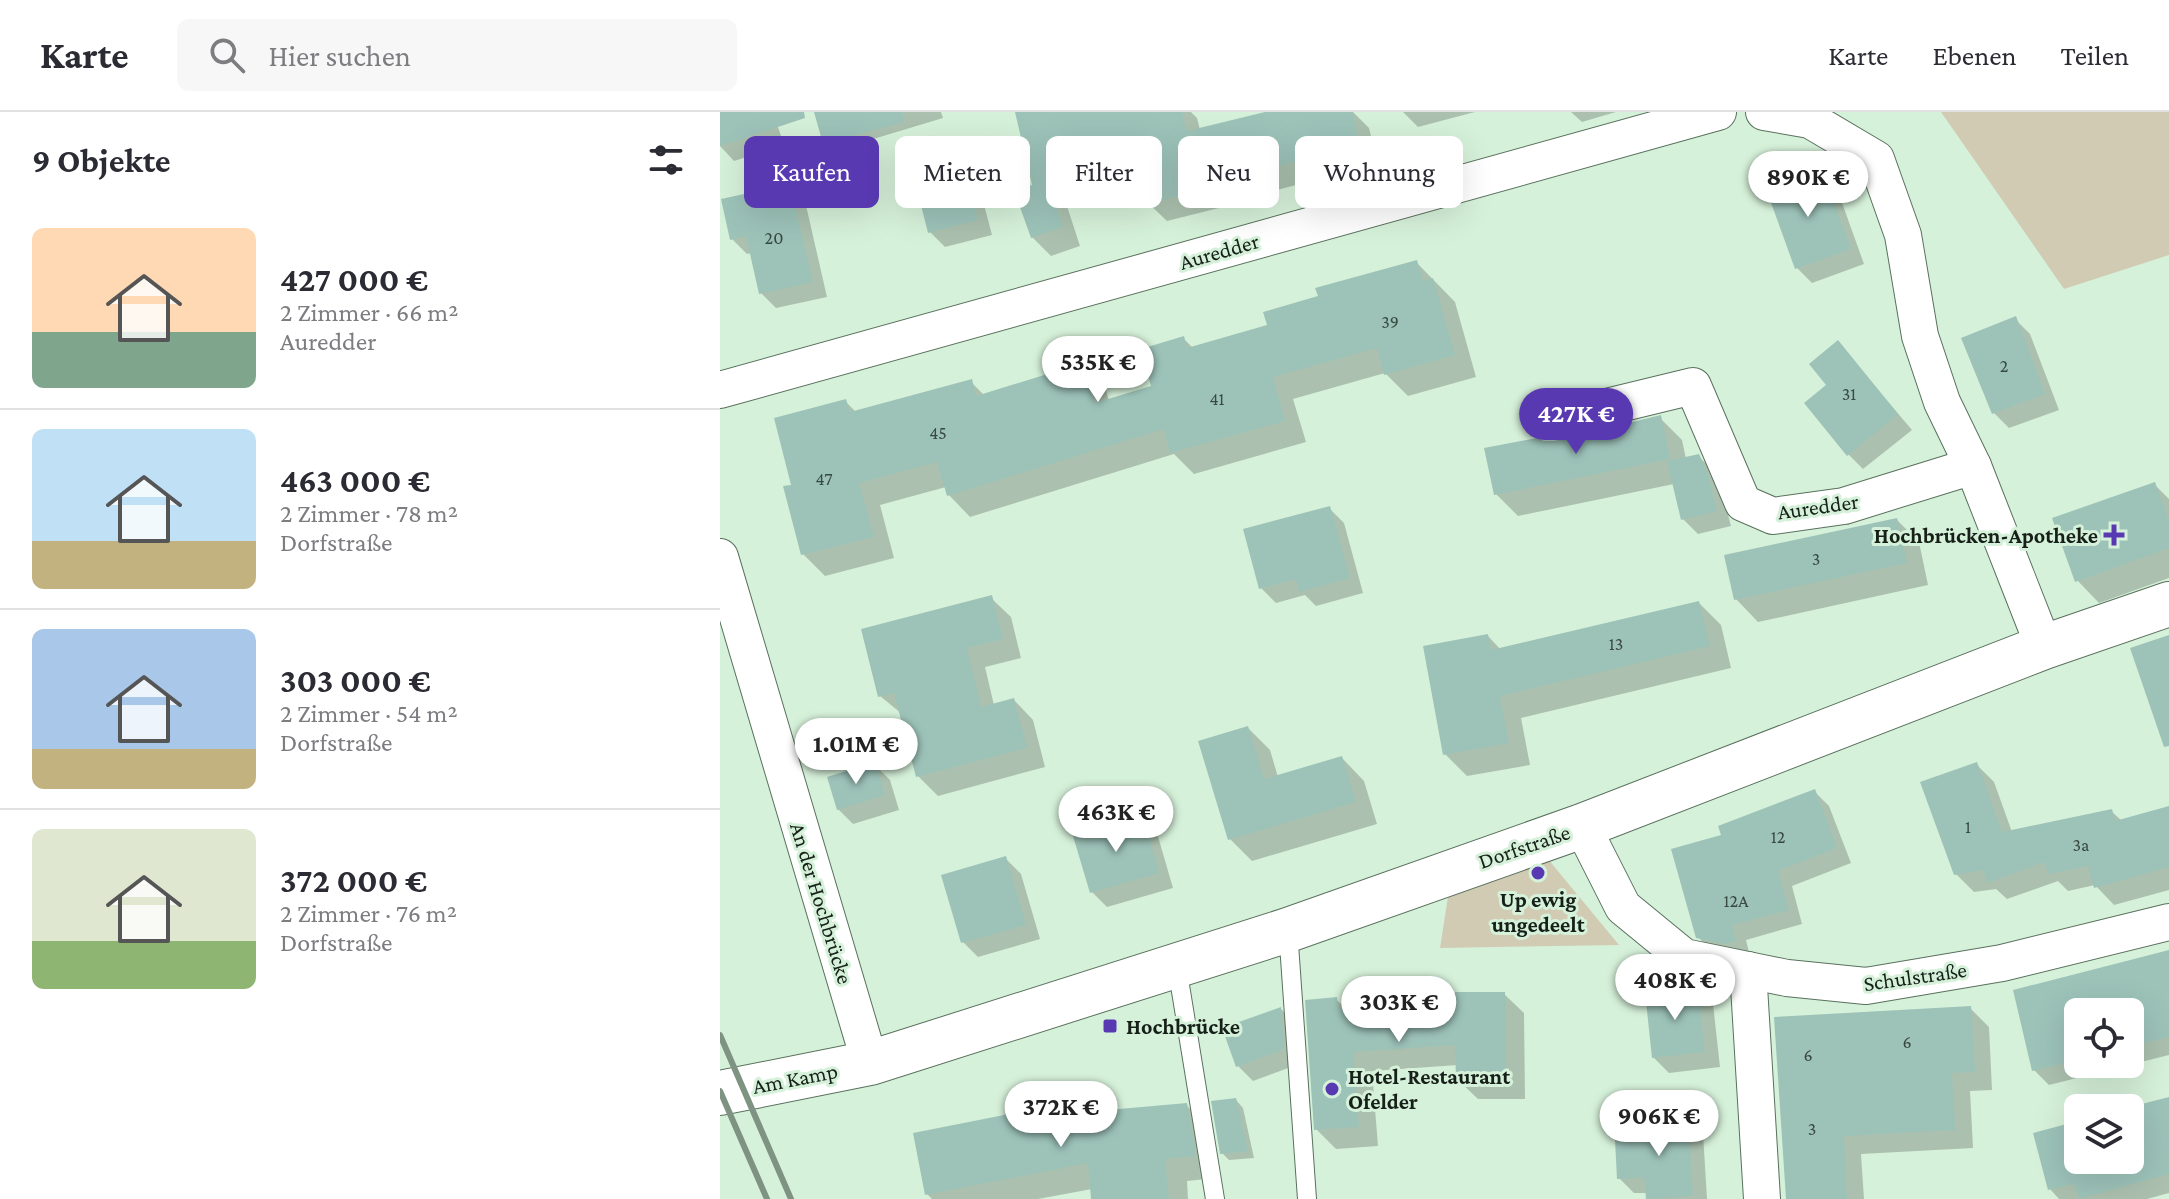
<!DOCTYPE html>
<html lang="de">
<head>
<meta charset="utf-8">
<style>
  body { margin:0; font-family:"Crimson Pro",serif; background:#f7f7f7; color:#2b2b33; height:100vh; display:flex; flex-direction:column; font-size:30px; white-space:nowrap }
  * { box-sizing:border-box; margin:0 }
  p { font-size:26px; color:#7c7c81 }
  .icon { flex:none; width:44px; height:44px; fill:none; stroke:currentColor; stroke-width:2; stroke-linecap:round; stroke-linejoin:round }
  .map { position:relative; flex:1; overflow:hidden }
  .panel { display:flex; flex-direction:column; background:#fff; width:720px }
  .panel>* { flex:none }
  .banner { position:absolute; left:24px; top:24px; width:760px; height:72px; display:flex; gap:16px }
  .buttons { position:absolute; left:1344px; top:886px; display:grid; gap:16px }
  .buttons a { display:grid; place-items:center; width:80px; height:80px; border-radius:12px; background:#fff; box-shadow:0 8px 32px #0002; font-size:40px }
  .price { position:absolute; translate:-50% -68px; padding:0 18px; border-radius:28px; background:#fff; color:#222; font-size:26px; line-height:52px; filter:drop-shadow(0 2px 4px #0008) }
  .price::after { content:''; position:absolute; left:50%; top:48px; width:24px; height:18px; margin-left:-12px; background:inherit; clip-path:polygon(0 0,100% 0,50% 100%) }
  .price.current { background:#5839b1; color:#fff }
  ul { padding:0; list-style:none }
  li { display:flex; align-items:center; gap:24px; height:200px; padding:0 32px }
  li+li { border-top:2px solid #e1e1e2 }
  li span { display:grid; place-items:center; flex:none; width:224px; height:160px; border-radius:12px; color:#555 }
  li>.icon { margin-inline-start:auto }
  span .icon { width:96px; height:96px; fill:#fffc; stroke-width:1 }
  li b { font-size:34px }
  h2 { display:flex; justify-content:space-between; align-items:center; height:96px; padding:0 32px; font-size:34px }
  .tag { padding:0 28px; border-radius:12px; background:#fff; box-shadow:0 8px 32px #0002; font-size:28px; line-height:72px }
  .tag.current { background:#5839b1; color:#fff }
  header { display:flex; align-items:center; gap:48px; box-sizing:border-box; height:112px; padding:0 40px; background:#fff; border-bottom:2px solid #e1e1e2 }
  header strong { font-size:38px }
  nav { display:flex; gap:44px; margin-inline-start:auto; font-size:28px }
  .search { width:560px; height:72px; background:#f7f7f7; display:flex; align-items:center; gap:20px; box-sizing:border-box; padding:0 28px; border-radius:12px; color:#7c7c81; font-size:30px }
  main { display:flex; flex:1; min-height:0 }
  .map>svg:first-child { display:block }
</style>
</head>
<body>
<header>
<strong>Karte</strong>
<div class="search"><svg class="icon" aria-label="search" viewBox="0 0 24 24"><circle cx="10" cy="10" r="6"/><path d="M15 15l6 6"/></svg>Hier suchen</div>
<nav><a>Karte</a><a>Ebenen</a><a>Teilen</a></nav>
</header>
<main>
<section class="panel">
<h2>9 Objekte<svg class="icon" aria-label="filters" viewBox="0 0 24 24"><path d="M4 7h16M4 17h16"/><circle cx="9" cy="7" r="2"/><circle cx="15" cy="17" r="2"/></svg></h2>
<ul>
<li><span style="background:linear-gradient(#ffd9b3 65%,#7fa58c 0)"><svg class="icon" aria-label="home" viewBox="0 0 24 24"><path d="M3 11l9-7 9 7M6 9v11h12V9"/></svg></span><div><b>427 000 €</b><p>2 Zimmer · 66 m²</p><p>Auredder</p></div></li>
<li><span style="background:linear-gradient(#bfe0f5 70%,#c2b280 0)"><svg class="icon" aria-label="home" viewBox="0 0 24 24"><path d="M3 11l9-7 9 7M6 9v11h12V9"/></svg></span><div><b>463 000 €</b><p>2 Zimmer · 78 m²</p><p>Dorfstraße</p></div></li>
<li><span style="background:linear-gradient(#a9c7e8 75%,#c2b280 0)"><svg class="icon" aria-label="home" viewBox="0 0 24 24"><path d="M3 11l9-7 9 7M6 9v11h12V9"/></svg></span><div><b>303 000 €</b><p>2 Zimmer · 54 m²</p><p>Dorfstraße</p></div></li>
<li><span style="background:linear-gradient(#dfe7d0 70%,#8fb573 0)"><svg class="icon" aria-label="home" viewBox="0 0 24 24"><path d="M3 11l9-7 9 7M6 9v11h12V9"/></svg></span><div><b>372 000 €</b><p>2 Zimmer · 76 m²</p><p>Dorfstraße</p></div></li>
</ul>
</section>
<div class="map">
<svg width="1449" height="1087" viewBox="0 0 1449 1087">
  <rect width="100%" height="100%" fill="#d6f1da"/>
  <g fill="#d1cbb3">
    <polygon points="1221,0 1449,0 1449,143 1344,177"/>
    <polygon points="823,741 899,833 720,836 730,772"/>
  </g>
  <g fill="#0003" fill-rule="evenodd">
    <polygon points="0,0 53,0 64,33 14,49 0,34"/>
    <polygon points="96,0 221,0 223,6 150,28 152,34 117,43 104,30"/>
    <polygon points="297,0 471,0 477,6 480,18 553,0 633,0 649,16 658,52 498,93 499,96 447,109 428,91 424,73 346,91 360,134 331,144 312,125 314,74"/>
    <polygon points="683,0 755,0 698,15"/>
    <polygon points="851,0 896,0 862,10"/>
    <polygon points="242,51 257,66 272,123 225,135 210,120"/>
    <polygon points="1101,59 1116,74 1144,152 1092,171 1077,156"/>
    <polygon points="69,74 85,89 107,185 56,196 41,181 32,141 27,142 12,127"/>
    <polygon points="696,150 735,190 756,265 688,284 665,261 573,287 586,330 474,362 454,342 250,405 229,383 226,375 160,393 174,446 105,464 83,442 74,374 125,289 137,301 251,270 265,284 363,253 385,275 389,289 434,275 463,226 473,236 549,214 600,186"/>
    <polygon points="1295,207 1310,222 1339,298 1289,316 1274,301 1244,227"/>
    <polygon points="1118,231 1192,318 1143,357 1128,342 1109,273"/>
    <polygon points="940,306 962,328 966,347 978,344 994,359 1002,380 1011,414 978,422 963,407 954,372 798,404 776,382 834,331"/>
    <polygon points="1434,372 1449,387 1449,466 1379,491 1357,468"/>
    <polygon points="609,396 624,411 643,481 596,494 585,483 556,491 541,476"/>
    <polygon points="1177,408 1199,430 1208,473 1038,510 1016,487"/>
    <polygon points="271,486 291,505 301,546 265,555 274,593 294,588 313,608 325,655 218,684 198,664 182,602 160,584"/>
    <polygon points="979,491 1001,513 1011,556 801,606 810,653 747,664 725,642 768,524 781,538"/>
    <polygon points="528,616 550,638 558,665 622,646 644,669 657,712 532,749 510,727"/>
    <polygon points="1256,652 1274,670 1292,720 1391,699 1402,709 1449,696 1449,778 1394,793 1375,773 1348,779 1338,769 1287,787 1276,777 1254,780 1236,762"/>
    <polygon points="155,653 170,668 179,698 133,712 118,697"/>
    <polygon points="1094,679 1109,694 1131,751 1072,774 1082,812 1026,828 1030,844 993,840 978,825"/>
    <polygon points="422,706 437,721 453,776 387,795 372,780"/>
    <polygon points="286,747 301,762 320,827 258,845 243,830"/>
    <path d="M1449,840V943L1329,973L1314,958L1295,879ZM1358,900H1410V952H1358Z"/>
    <polygon points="978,877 993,892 1000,955 949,961 934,946"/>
    <polygon points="784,882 804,901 805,987 758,987 738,968 738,953 652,959 658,1034 616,1037 596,1017 616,887 626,897"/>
    <polygon points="1250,896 1269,915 1272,978 1250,979 1253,1036 1141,1042 1144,1087 1068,1087 1056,907"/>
    <polygon points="561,897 576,912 579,952 533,969 518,954"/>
    <polygon points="1449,987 1449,1081 1427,1087 1339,1087 1330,1077 1358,1011 1358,1048 1410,1048 1410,997"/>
    <polygon points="516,988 523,996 534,1046 509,1048 502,1041"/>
    <polygon points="466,993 489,1015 497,1066 467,1069 468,1087 373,1087 372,1077 318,1087 212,1087 207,1082 329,996 337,1005"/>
    <polygon points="967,1005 983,1021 987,1087 929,1087 927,1081 914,1081 899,1066 924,1028"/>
  </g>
  <g fill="#9dc3b9">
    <polygon points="0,0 84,0 85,6 0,34"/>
    <polygon points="94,0 182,0 184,10 103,32"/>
    <polygon points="295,0 462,0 467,19 545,0 632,0 640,33 480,74 481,78 426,92 417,52 328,72 343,115 311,126 294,78 312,73"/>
    <polygon points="243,48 258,108 208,121 193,61"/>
    <polygon points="1101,57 1131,137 1075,157 1046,77"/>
    <polygon points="70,72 93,170 39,182 26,124 10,128 1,87"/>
    <polygon points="697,148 703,169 713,166 735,243 664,263 657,236 553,265 565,309 450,341 444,317 227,384 217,350 139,371 154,425 81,443 63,374 71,373 54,306 126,287 130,300 252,267 256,284 363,251 375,291 431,274 421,237 464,224 467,236 547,213 543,200 598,184 595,176"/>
    <polygon points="1296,204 1325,282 1272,302 1241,226"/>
    <polygon points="1118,228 1178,302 1127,344 1084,291 1106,273 1089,252"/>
    <polygon points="941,303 950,347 774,383 764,336 817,326 824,329 834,329"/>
    <polygon points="979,342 988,363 997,399 961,408 947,349"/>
    <polygon points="1435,370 1449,410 1449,436 1355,470 1332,406"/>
    <polygon points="610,394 630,466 579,480 576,467 539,477 523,417"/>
    <polygon points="1177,406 1187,451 1014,488 1004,443"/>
    <polygon points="272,483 283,527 247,536 261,595 294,586 307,636 196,665 174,581 158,585 141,517"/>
    <polygon points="979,489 990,534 780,584 789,631 723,643 703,534 768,522 771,538"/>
    <polygon points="1449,523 1449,634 1444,635 1410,536"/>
    <polygon points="528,614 544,667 622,644 636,690 508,728 478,629"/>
    <polygon points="155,650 165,683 117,698 107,665"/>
    <polygon points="1257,650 1282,720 1392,697 1395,709 1449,694 1449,755 1374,776 1368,754 1328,762 1324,750 1267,771 1264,758 1234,763 1200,670"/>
    <polygon points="1095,677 1117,736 1058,759 1069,798 1012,813 1016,829 1006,832 976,826 951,737 1001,723 998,714"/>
    <polygon points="423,704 439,761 370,781 353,724"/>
    <polygon points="286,744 306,813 241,831 221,763"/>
    <polygon points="1449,838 1449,925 1410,935 1410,900 1358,900 1358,948 1312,959 1293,878"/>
    <polygon points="978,874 985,940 932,946 925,880"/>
    <polygon points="735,880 785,880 786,968 736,968 735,933 633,940 639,1015 594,1018 585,888 617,885 618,896 735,886"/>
    <polygon points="1251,894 1255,960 1232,961 1235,1018 1124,1024 1127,1087 1066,1087 1054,905"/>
    <polygon points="561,895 564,937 516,955 502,916"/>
    <polygon points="1449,985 1449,1062 1359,1087 1354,1072 1328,1078 1313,1021 1358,1009 1358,1048 1410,1048 1410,996 1406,996"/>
    <polygon points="516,986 528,1039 500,1042 491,989"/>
    <polygon points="467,991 476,1044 445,1047 449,1087 371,1087 368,1051 205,1083 193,1021 329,994 331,1003"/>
    <polygon points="968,1003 973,1084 926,1087 924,1065 897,1067 895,1028 922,1027 920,1007"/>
  </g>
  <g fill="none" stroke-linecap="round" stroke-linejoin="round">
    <defs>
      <g id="service">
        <polyline points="568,818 587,1087"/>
        <polyline points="457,855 495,1087"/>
      </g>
      <g id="minor">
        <polyline points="1044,0 1090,8 1156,47 1183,123 1200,224 1222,290 1253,354"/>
        <polyline points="0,278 998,0"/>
        <polyline points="829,309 973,274 1023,391 1053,404 1124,394 1253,354 1324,535"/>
        <polyline points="0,445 150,951"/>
        <polyline points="862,714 903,795 964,845 1067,866 1146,874 1282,851 1449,810"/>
        <polyline points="1028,858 1042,1087"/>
      </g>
      <polyline id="secondary" points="0,981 150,951 568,818 862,714 1324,535 1449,492"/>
    </defs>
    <use href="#service" stroke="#59715d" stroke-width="20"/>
    <use href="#minor" stroke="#59715d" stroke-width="38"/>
    <use href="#secondary" stroke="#59715d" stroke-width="46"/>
    <use href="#service" stroke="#fff" stroke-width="18"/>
    <use href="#minor" stroke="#fff" stroke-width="36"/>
    <use href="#secondary" stroke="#fff" stroke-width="44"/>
    <g stroke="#7f9383" stroke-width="6">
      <polyline points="0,923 71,1087"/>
      <polyline points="0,979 47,1087"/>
    </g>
  </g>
  <g fill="#5839b1" stroke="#d6f1da" stroke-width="3">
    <path d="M1390 411h8v8h8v8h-8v8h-8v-8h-8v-8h8z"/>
    <circle cx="818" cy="761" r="8"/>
    <rect x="382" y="906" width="16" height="16" rx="4"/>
    <circle cx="612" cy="977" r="8"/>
  </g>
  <g text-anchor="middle" stroke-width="6" stroke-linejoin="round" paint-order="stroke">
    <g font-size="18" fill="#384940">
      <text x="54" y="132">20</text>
      <text x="670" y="216">39</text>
      <text x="1284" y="260">2</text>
      <text x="1129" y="288">31</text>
      <text x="497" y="293">41</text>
      <text x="218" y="327">45</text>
      <text x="104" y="373">47</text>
      <text x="1096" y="453">3</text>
      <text x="896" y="538">13</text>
      <text x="1248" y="721">1</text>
      <text x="1058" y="731">12</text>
      <text x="1361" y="739">3a</text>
      <text x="1016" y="795">12A</text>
      <text x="1187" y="936">6</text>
      <text x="1088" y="949">6</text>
      <text x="1092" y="1023">3</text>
    </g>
    <g font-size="22" fill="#162018" stroke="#d6f1da">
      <text transform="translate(499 139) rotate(-16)" y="8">Auredder</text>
      <text transform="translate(1098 394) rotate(-8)" y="8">Auredder</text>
      <text transform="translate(804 734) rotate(-19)" y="8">Dorfstraße</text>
      <text transform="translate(102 791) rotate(73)" y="8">An der Hochbrücke</text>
      <text transform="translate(1195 864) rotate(-8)" y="8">Schulstraße</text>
      <text transform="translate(75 966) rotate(-11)" y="8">Am Kamp</text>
    </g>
    <g font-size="22" font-weight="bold" fill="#162018" stroke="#d6f1da" text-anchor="start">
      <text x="1378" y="431" text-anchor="end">Hochbrücken-Apotheke</text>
      <text x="818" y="795" text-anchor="middle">Up ewig<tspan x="818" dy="25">ungedeelt</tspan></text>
      <text x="406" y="922">Hochbrücke</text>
      <text x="628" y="972">Hotel-Restaurant<tspan x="628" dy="25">Ofelder</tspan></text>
    </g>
  </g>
</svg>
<div class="buttons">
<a><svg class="icon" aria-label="locate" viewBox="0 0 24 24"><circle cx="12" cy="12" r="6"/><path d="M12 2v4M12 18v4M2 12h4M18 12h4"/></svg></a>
<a><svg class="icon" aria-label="layers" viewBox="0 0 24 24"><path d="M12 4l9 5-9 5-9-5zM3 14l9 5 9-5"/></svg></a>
</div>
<b class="price" style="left:1088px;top:107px">890K €</b>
<b class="price" style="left:378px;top:292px">535K €</b>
<b class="price current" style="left:856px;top:344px">427K €</b>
<b class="price" style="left:136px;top:674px">1.01M €</b>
<b class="price" style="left:396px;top:742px">463K €</b>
<b class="price" style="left:955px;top:910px">408K €</b>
<b class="price" style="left:679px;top:932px">303K €</b>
<b class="price" style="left:341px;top:1037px">372K €</b>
<b class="price" style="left:939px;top:1046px">906K €</b>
<div class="banner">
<a class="tag current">Kaufen</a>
<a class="tag">Mieten</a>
<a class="tag">Filter</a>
<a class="tag">Neu</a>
<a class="tag">Wohnung</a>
</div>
</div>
</main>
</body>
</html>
